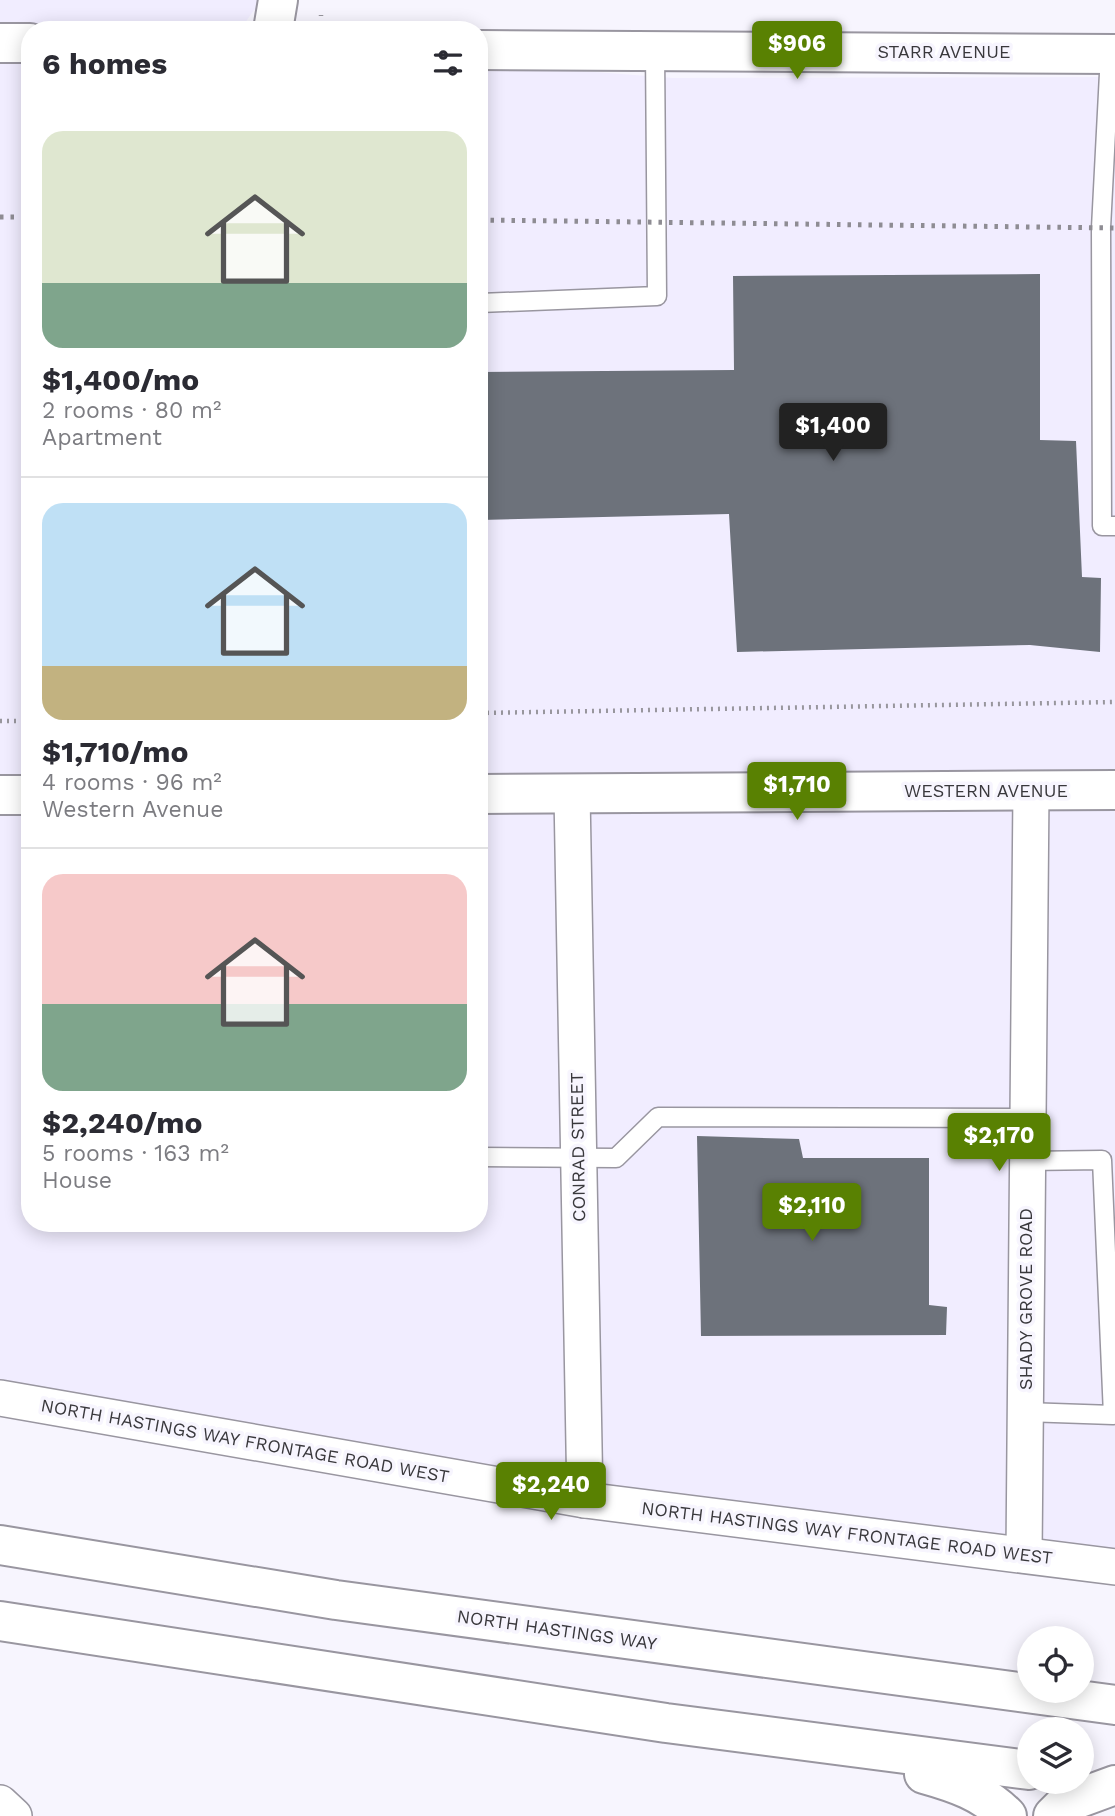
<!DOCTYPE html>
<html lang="en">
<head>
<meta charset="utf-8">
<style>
  body { margin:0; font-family:"Work Sans",sans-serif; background:#f2f2f3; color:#2b2b33; height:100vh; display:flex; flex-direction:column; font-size:26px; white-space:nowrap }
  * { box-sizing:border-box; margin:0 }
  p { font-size:23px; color:#7c7c81 }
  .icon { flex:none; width:38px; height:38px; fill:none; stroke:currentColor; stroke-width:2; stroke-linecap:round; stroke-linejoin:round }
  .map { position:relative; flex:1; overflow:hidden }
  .side { position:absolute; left:21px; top:21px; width:467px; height:1211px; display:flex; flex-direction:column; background:#fff; border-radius:28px; box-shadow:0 4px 18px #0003 }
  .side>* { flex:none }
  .buttons { position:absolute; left:1017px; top:1626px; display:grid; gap:14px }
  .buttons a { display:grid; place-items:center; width:77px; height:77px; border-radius:50%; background:#fff; box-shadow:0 4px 18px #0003; font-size:35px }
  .price { position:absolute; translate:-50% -60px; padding:0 16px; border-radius:7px; background:#598102; color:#fff; font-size:23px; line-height:46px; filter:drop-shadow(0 2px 4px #0008) }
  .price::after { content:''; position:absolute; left:50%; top:42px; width:21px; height:16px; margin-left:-10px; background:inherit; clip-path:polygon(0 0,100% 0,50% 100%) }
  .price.active { background:#222; color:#fff }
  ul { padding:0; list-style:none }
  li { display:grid; align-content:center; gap:14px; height:371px; padding:0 21px }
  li+li { border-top:2px solid #e1e1e2 }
  li span { display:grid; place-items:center; height:217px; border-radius:21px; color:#555 }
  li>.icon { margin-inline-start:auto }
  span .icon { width:126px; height:126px; fill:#fffc; stroke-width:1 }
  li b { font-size:30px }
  h2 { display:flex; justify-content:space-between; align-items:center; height:84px; padding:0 21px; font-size:30px }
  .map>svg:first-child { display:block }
</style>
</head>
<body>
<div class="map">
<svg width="1115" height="1816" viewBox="0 0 1115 1816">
  <rect width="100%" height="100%" fill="#f7f5fe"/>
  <polygon fill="#f1edff" points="0,0 280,0 280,18 254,10 240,30 30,30 30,1223 480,1223 480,63 673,78 1115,77 1115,1567 0,1398"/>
  <g fill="#6d727b">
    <polygon points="1040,274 1040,440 1076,441 1082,577 1101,578 1100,652 1030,645 737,652 729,514 480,520 480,372 734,370 733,276"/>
    <polygon points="697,1136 799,1139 803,1158 929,1158 929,1305 947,1307 946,1335 701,1336"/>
  </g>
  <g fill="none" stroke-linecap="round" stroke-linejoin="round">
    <defs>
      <g id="service">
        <polyline points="1110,54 1101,228 1102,526 1115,526"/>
        <polyline points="480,303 657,296 655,50"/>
        <polyline points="480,1157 616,1158 658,1117 1028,1118"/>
        <polyline points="1025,1412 1113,1415 1102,1160 1027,1161"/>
      </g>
      <g id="minor">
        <polyline points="572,794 585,1500"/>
        <polyline points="0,1398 585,1500 1115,1567"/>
        <polyline points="1024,1555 1031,791"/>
        <polyline points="0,1803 14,1816"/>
      </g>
      <g id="tertiary">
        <polyline points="273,30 278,0"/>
        <polyline points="0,43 30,43"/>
        <polyline points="480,50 1115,54"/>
        <polyline points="480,794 1115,790"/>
        <polyline points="0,795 30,795"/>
      </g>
      <g id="primary">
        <polyline points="0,1545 336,1600 1115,1705"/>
        <polyline points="0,1621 666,1723 1029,1770"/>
        <path d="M924,1774C956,1783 983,1792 1007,1816"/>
        <polyline points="1053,1816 1066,1803 1115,1785"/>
      </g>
    </defs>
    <use href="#service" stroke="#9996a0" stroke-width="21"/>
    <use href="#minor" stroke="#9996a0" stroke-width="38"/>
    <use href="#tertiary" stroke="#9996a0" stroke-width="42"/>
    <use href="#primary" stroke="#9996a0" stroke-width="42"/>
    <g stroke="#98969d" stroke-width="4.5" stroke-dasharray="2 5" stroke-linecap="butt">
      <polyline points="321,30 321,15"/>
      <polyline points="480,713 1115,702"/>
      <polyline points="0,721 30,721"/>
    </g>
    <use href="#service" stroke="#fff" stroke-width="18"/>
    <use href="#minor" stroke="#fff" stroke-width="35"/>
    <use href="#tertiary" stroke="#fff" stroke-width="38"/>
    <use href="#primary" stroke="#fff" stroke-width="38"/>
    <g stroke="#8e8c93" stroke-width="5" stroke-dasharray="3.5 7" stroke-linecap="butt">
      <polyline points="0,217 30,217"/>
      <polyline points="480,220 1115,228"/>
    </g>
  </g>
  <g text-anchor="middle" stroke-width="7" stroke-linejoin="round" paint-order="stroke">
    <g font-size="18" fill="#39383c" stroke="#f7f5fe">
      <text x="944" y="58">STARR AVENUE</text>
      <text x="986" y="797">WESTERN AVENUE</text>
      <text transform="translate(578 1147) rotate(-91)" y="6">CONRAD STREET</text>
      <text transform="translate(1026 1299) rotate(-90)" y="6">SHADY GROVE ROAD</text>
      <text transform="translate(245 1441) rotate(10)" y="6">NORTH HASTINGS WAY FRONTAGE ROAD WEST</text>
      <text transform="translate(847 1533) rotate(7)" y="6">NORTH HASTINGS WAY FRONTAGE ROAD WEST</text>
      <text transform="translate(557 1630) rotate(8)" y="6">NORTH HASTINGS WAY</text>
    </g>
  </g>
</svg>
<div class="buttons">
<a><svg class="icon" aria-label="locate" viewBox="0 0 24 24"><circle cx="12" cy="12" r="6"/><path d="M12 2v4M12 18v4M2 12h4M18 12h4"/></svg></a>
<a><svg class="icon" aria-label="layers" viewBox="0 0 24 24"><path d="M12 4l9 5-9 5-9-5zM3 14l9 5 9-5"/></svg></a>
</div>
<b class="price" style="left:797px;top:81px">$906</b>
<b class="price active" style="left:833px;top:463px">$1,400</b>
<b class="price" style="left:797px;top:822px">$1,710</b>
<b class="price" style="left:999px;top:1173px">$2,170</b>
<b class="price" style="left:812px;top:1243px">$2,110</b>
<b class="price" style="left:551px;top:1522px">$2,240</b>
<section class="side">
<h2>6 homes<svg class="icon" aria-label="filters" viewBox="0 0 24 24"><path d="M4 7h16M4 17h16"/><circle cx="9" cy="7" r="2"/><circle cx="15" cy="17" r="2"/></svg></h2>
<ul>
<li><span style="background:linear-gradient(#dfe7d0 70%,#7fa58c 0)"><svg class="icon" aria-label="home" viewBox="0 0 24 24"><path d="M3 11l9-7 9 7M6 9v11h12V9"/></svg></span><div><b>$1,400/mo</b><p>2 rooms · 80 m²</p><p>Apartment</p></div></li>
<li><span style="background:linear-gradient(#bfe0f5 75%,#c2b280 0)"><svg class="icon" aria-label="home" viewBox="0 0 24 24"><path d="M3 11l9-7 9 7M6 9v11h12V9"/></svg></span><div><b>$1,710/mo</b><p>4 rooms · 96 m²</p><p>Western Avenue</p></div></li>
<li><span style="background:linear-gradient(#f6c9c9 60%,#7fa58c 0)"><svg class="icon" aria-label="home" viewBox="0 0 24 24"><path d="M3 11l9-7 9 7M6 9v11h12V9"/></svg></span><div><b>$2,240/mo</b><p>5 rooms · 163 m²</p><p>House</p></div></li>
</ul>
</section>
</div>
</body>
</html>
